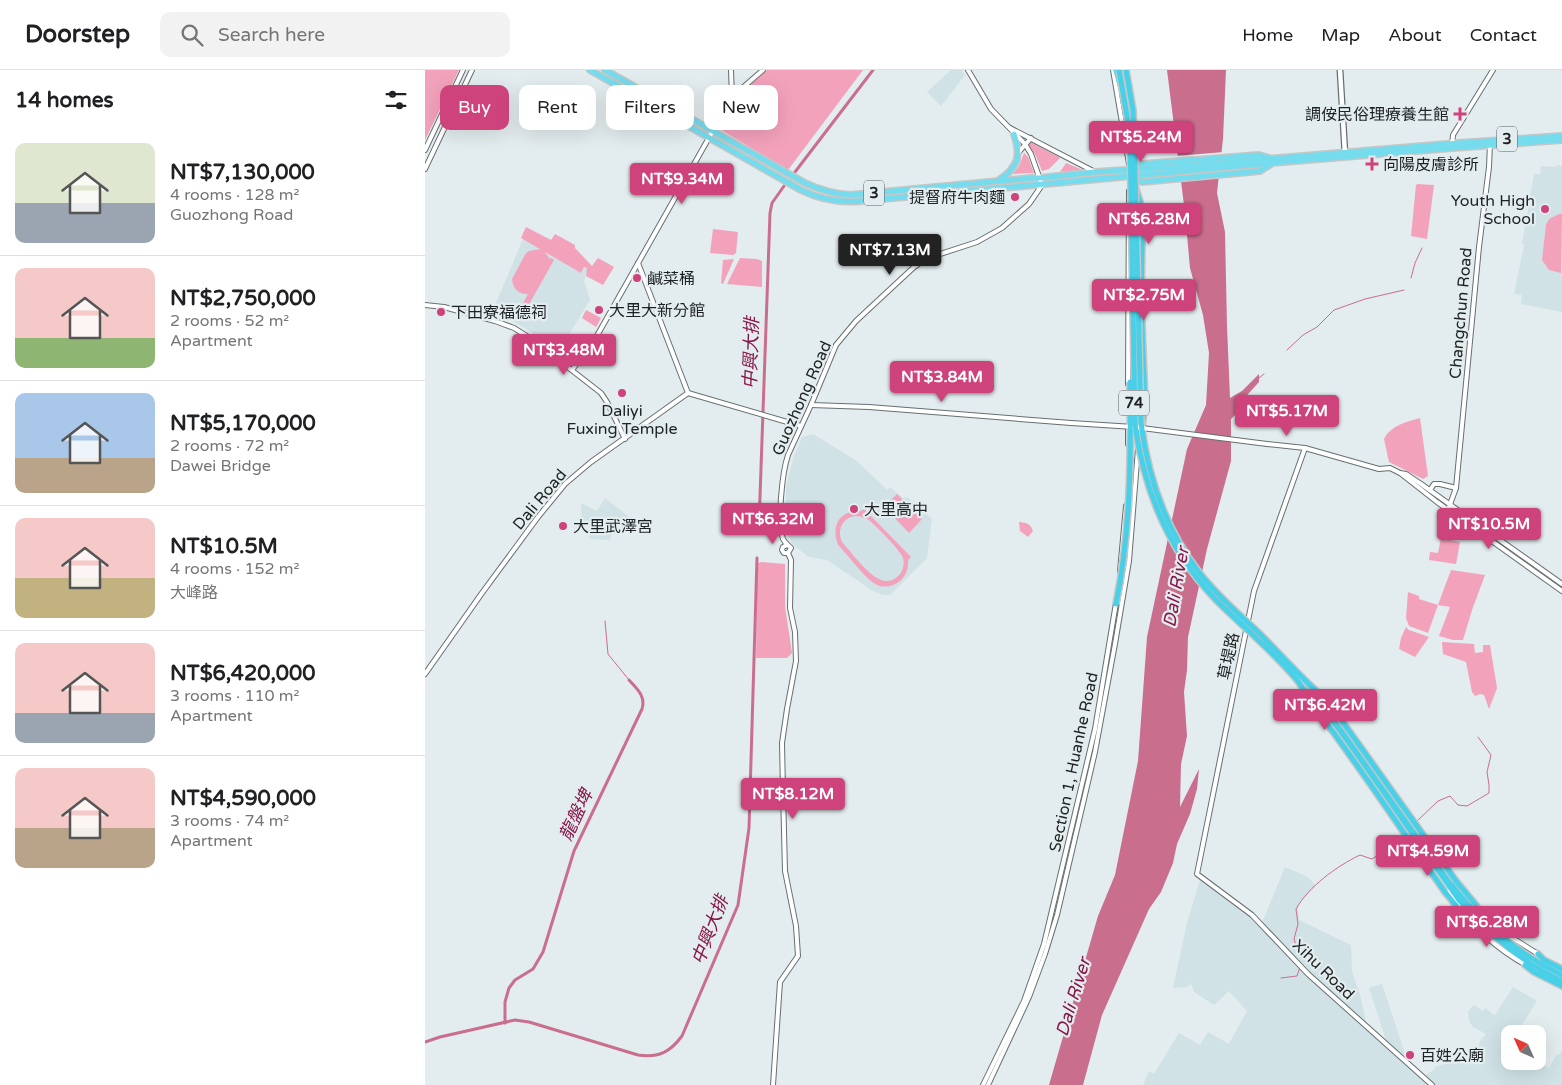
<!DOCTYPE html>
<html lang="en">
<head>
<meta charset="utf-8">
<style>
  body { margin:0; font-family:"Varela Round","Noto Sans TC",sans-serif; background:#f2f2f2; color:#202124; height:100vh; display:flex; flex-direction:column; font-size:19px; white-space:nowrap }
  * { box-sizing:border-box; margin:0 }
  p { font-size:16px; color:#757577 }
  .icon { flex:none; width:28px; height:28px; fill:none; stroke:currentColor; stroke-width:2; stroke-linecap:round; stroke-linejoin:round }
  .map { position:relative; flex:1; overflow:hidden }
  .details { display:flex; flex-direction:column; background:#fff; width:425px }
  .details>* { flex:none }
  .top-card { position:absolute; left:15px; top:15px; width:475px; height:45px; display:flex; gap:10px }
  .needle { width:32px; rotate:315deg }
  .tools { position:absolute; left:1076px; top:955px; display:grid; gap:10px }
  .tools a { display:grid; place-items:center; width:45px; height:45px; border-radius:10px; background:#fff; box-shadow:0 5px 20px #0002; font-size:25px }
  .price { position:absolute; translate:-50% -42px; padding:0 11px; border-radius:5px; background:#ce437b; color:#fff; font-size:16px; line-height:32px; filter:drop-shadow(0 1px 2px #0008) }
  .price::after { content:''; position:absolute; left:50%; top:30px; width:15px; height:11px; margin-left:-8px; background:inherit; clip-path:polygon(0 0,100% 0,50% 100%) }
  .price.current { background:#222; color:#fff }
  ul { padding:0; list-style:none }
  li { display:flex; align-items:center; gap:15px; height:125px; padding:0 15px }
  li+li { border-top:1px solid #e0e0e0 }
  li span { display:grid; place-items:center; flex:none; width:140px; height:100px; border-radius:10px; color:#555 }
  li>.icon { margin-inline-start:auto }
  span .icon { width:60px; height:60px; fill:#fffc; stroke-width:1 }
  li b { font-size:21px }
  h2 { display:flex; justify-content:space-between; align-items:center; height:60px; padding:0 15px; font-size:21px }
  .tag { padding:0 18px; border-radius:10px; background:#fff; box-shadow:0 5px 20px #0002; font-size:18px; line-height:45px }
  .tag.current { background:#ce437b; color:#fff }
  header { display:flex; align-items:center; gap:30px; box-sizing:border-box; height:70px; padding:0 25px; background:#fff; border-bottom:1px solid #e0e0e0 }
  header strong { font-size:24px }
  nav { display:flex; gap:28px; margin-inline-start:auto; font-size:18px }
  .search { width:350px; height:45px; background:#f2f2f2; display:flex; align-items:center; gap:12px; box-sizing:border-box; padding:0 18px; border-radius:10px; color:#757577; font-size:19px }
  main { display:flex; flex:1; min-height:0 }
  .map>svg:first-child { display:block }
</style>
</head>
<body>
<header>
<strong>Doorstep</strong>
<div class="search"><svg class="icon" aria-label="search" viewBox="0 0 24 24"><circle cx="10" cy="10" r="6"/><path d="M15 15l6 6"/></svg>Search here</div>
<nav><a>Home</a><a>Map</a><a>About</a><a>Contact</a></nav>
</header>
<main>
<section class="details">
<h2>14 homes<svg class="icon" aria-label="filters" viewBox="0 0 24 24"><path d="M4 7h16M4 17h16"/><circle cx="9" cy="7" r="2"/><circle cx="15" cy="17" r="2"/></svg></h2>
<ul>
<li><span style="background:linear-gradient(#dfe7d0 60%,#9aa5b1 0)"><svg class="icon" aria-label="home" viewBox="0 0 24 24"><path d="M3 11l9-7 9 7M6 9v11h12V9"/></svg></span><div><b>NT$7,130,000</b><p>4 rooms · 128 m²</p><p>Guozhong Road</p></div></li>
<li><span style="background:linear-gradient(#f6c9c9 70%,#8fb573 0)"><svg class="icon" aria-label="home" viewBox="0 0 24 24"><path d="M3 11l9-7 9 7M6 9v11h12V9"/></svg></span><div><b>NT$2,750,000</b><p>2 rooms · 52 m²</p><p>Apartment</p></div></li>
<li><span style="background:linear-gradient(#a9c7e8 65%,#b9a48a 0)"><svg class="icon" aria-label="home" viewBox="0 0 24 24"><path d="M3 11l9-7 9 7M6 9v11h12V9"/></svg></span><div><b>NT$5,170,000</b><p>2 rooms · 72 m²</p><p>Dawei Bridge</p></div></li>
<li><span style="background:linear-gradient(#f6c9c9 60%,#c2b280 0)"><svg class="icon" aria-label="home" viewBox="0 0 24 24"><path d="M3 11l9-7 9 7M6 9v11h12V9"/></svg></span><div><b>NT$10.5M</b><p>4 rooms · 152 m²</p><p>大峰路</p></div></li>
<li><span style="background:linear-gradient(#f6c9c9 70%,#9aa5b1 0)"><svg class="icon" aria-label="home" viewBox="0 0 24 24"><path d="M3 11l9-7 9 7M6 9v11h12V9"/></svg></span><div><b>NT$6,420,000</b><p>3 rooms · 110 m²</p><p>Apartment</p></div></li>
<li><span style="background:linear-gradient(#f6c9c9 60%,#b9a48a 0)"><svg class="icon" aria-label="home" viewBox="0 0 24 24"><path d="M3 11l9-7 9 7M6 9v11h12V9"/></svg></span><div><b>NT$4,590,000</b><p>3 rooms · 74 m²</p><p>Apartment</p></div></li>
</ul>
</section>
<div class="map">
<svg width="1137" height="1015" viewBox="0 0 1137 1015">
  <rect width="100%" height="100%" fill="#e3ecee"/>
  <g fill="#d0e2e6">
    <polygon points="526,0 537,0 540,5 516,36 502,22"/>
    <polygon points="1131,95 1137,96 1137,242 1096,234 1097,225 1089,224 1099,175 1097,174 1109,104 1115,104 1116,96 1131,97"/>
    <polygon points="98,169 156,202 159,197 163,198 159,211 165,230 134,281 100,258 68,240"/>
    <polygon points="388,364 432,391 462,420 465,417 478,428 482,427 507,449 502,488 465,525 458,525 448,521 402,490 384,487 367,474 363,464 361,458 361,416 369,386 377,367"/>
    <polygon points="180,428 213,454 214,456 188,455 185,470 164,469 166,455 157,454 156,433 172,441"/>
    <polygon points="860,797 883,807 891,816 876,832 873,838 874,850 926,875 927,901 936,928 941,953 961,970 944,918 957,914 982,990 1000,1005 1007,1001 1012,996 1042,989 1041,982 1054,976 1055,971 1061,964 1048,957 1044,951 1043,941 1049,935 1058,941 1060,938 1070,945 1088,917 1112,931 1091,964 1085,964 1085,972 1082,976 1085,978 1085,991 1111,991 1124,998 1132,984 1134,985 1137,981 1137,1015 718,1015 724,1001 729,1004 754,963 775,975 783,962 804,974 822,941 804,921 789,935 769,922 766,913 762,917 748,918 762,853 775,810 822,845 837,853"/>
  </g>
  <g fill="#f3a2bb" fill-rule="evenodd">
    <polygon points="0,0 34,0 0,70"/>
    <polygon points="342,0 438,0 363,100 296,60 311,27"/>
    <polygon points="605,72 634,87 635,88 624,99 617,101 610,84 603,76"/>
    <polygon points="599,83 603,87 609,103 588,104 594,96"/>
    <polygon points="641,93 658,100 635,102"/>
    <polygon points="993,114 1009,115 1002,169 986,166 991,115"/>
    <polygon points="1134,144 1137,144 1136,203 1124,200 1117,190 1121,155 1124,149"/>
    <polygon points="101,157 126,170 130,164 150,175 150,178 167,196 173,188 189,197 178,215 161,206 162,198 159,197 156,203 96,168"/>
    <polygon points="288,159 313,162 311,183 308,185 285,183"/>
    <path d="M115,179L119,181L125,189L126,188L129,190L102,238L97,235L103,224C93,224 88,219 87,209L101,183L104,181Z"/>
    <polygon points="315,188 332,189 337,191 337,217 302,214"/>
    <polygon points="309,189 298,214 296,213 298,190"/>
    <polygon points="161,240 176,248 171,257 157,248"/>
    <path d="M995,348L1003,406L998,409L964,392L959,369C966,355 982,352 995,348Z"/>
    <polygon points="472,424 497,449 484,463 459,437"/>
    <path d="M439,439L486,487L483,490C484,497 481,506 475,511C468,517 457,519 449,513C439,507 423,485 414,476C408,465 409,448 423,443C429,441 434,443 439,439ZM430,446C434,446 438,447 442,449C449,453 476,481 478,488C482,504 466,517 452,508C440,501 427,483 417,472C412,460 417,448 430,446Z"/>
    <path d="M594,452C602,453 605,453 608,461L603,467L595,461Z"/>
    <polygon points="1016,468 1035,472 1031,494 1004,490 1005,482 1013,483"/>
    <polygon points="337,492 360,494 360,537 367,583 362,588 331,588 332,493"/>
    <polygon points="1026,500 1060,505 1047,540 1038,570 1028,570 1014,566 1025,537 1013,535 1003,563 984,556 981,548 983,522 994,526 994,529 1013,535"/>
    <polygon points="981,557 984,560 1004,567 990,587 974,579 976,568"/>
    <polygon points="1017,572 1049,574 1050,583 1058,582 1058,575 1065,575 1072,618 1064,639 1059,625 1055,624 1050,626 1047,622 1041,592 1018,584"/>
  </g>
  <polygon fill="#ca6e8d" points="742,0 801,0 798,69 792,123 800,162 802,256 805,328 817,321 834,304 834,312 813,335 812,343 806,349 806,391 782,479 763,567 762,600 759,622 762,666 756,694 755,737 774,699 772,719 765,744 752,774 748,793 736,822 724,839 677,945 658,1015 624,1015 673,846 690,805 713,691 722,567 762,379 781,335 784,283 778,245 765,198 760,143"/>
  <polygon fill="#e3ecee" points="799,82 796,108 754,111 751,86"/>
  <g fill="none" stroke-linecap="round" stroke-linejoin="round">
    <g stroke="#ca6e8d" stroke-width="1">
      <polyline points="986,208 990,193 997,178"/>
      <polyline points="862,280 878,265 892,257 909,240 940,229 979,220"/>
      <polyline points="834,308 839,304"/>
      <polyline points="180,551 183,584 204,610"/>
      <polyline points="991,752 1013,731 1025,726 1033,735 1042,736 1064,723 1064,715 1062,702 1066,685 1053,667"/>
      <path d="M873,882L869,869L873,854L871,839C883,817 912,796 935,785L947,789L967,776L978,765"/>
      <polyline points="856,908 872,906 875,897"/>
    </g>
    <g stroke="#ca6e8d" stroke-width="3">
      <polyline points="370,102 448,0"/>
      <polyline points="334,455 345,143 347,133 359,116"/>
      <path d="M80,953V932L84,918L90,910L108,899L118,882L149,781L217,639C221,626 212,619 204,610"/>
      <path d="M0,972L15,967L90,950L104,952L213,985C234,988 245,982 257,966L313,835L324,758L332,488"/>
    </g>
    <defs>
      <g id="tertiary">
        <polyline points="688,0 704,94"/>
        <polyline points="697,0 706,53"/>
        <polyline points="307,27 338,0"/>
        <polyline points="585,58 670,102"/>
        <polyline points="1027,76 1028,65 1068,0"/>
        <polyline points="0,80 38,0"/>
        <polyline points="593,83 606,68"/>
        <polyline points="0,99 47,0"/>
        <polyline points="714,162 714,180"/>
        <polyline points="213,193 263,323"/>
        <polyline points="0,235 19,237 70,251 89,258 108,270 176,323 182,332 200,369"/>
        <polyline points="147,300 169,271 307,27 306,0"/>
        <polyline points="711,305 713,328"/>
        <polyline points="703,314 704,121"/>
        <polyline points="263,323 376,356"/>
        <polyline points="386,335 444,337 646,353"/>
        <polyline points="703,358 703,374"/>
        <polyline points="842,374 880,378 954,399 965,398 975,403 981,404 996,414 1137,514"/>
        <polyline points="880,378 829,521 772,804 827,845 883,904 1007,1015"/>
        <polyline points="975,403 1012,432 1137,521"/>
        <polyline points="1005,420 1009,414 1015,414 1031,418"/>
        <polyline points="1023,440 1031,418 1054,177 1064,97 1065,73"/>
        <polyline points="362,475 358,477 357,480 359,483 363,483"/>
        <polyline points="695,501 701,436"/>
        <polyline points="0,604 57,523 113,447 140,414 166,392 263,323"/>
        <path d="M934,693L1032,831C1044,856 1077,882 1101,895"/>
        <polyline points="1050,835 1086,867 1113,884"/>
        <path d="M348,1015L355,912L373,886L371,856L360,801L358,721L357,673L362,639L371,591L370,562L365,538L366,490L363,483L366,478C363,475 360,473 358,469C352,453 357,403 363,385L386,335L411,275L431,251L488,198L500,189L552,172L577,158L604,134L617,115L606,84L600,74L566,39L543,0"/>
        <polyline points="558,1015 599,931 619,874 670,659 691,533"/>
        <polyline points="563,1015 604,927 620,884 632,845 670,682 690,574 704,491 713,379"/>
      </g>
      <polyline id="secondary" points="915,0 920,84"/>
      <g id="primary">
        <path d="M165,0L376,120C396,130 414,133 436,131L846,93L1027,78L1137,70"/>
        <path d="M180,0L380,113C395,120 409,124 426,125L606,108H615L670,102L748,97L1034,73L1137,66"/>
        <polyline points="709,98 717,94 834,85 844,88"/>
        <polyline points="708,107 717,112 835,101 846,94"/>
        <path d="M574,110C594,97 596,85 589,64"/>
      </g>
      <g id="trunk">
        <polyline points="691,0 696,19"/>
        <polyline points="711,119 715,132 717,173 716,229 720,334 717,357"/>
        <path d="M880,619L923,673L1034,830C1063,863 1097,893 1137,911"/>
        <path d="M887,619L924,667L1023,810C1052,849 1092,884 1137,905"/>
        <polyline points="1031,811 1051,835"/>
        <polyline points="1020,822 1038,844"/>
        <polyline points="1113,884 1119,890 1137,899"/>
        <polyline points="1100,895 1109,902 1137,916"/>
      </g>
    </defs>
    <use href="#tertiary" stroke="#676f71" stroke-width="6"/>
    <use href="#secondary" stroke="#676f71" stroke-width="7"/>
    <use href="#primary" stroke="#c5c6c6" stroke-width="8"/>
    <use href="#trunk" stroke="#c5c6c6" stroke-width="8"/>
    <use href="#tertiary" stroke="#fff" stroke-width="4"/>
    <use href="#secondary" stroke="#fff" stroke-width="4.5"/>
    <use href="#primary" stroke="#75dcee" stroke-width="5"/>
    <use href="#trunk" stroke="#47d0e8" stroke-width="5"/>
    <defs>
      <polyline id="tertiary-bridge" points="646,353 709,357 842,374"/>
      <g id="trunk-bridge">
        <path d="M694,0L705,63L710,354C719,421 744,481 791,530C818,557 848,581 872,610C879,619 884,630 891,639C936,698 977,761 1020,822"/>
        <path d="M701,0L708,40L709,63L716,353C723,407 740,458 773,501C791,525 814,544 835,564C857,586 877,609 900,629L912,644L1031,811"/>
        <path d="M691,534C706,460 706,387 705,312"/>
      </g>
    </defs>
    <use href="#tertiary-bridge" stroke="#676f71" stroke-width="6" stroke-linecap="butt"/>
    <use href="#trunk-bridge" stroke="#c5c6c6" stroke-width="8" stroke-linecap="butt"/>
    <use href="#tertiary-bridge" stroke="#fff" stroke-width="4"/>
    <use href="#trunk-bridge" stroke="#47d0e8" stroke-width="5"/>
  </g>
  <g fill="#ce437b" stroke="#e3ecee" stroke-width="2">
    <path d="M1032.5 36.5h5v5h5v5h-5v5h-5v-5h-5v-5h5z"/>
    <path d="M944.5 86.5h5v5h5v5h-5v5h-5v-5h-5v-5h5z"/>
    <circle cx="590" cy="127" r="5"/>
    <circle cx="1120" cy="139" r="5"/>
    <circle cx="212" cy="208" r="5"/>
    <circle cx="174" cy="240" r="5"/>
    <circle cx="16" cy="242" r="5"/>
    <circle cx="197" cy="323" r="5"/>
    <circle cx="429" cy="439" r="5"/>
    <circle cx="138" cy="456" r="5"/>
    <circle cx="985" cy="985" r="5"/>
  </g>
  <g text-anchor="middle" stroke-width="4.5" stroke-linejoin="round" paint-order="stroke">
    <g fill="#e3ecee" stroke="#5a5f60" stroke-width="1">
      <rect x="1072" y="56.5" width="20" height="25" rx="4"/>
      <rect x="439" y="110.5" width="20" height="25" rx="4"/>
      <rect x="694" y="320.5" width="30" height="25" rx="4"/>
    </g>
    <g font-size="15" font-weight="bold" fill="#1f2223">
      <text x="1082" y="74">3</text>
      <text x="449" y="128">3</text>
      <text x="709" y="338">74</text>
    </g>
    <g font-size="16" fill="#1f2223" stroke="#e3ecee" text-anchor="start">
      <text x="1024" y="50" text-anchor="end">調侒民俗理療養生館</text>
      <text x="958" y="100">向陽皮膚診所</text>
      <text x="580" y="133" text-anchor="end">提督府牛肉麵</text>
      <text x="1110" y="136" text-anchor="end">Youth High<tspan x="1110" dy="18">School</tspan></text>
      <text x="222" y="214">鹹菜桶</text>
      <text x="184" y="246">大里大新分館</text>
      <text x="26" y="248">下田寮福德祠</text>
      <text x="197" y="346" text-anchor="middle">Daliyi<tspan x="197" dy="18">Fuxing Temple</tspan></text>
      <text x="439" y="445">大里高中</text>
      <text x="148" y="462">大里武澤宮</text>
      <text x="995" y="991">百姓公廟</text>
    </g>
    <g font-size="16" fill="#1f2223" stroke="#e3ecee">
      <text transform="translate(1035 243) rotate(-85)" y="6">Changchun Road</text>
      <text transform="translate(376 328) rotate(-66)" y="6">Guozhong Road</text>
      <text transform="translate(114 429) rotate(-50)" y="6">Dali Road</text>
      <text transform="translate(803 586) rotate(-78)" y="6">草堤路</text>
      <text transform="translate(648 692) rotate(-78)" y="6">Section 1, Huanhe Road</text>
      <text transform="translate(899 899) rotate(44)" y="6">Xihu Road</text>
    </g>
    <g font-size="18" font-style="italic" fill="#871749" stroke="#e3ecee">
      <text transform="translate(326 283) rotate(-88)" y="6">中興大排</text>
      <text transform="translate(751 517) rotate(-80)" y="6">Dali River</text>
      <text transform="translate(151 745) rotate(-65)" y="6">龍盤埤</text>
      <text transform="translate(285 860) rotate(-69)" y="6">中興大排</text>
      <text transform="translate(648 927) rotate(-73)" y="6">Dali River</text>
    </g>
  </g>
</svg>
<div class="tools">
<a><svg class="needle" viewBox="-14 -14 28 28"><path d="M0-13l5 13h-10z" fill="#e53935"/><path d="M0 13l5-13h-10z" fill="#757577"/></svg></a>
</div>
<b class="price" style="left:716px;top:93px">NT$5.24M</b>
<b class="price" style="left:257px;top:135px">NT$9.34M</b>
<b class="price" style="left:724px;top:175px">NT$6.28M</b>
<b class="price current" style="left:465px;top:206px">NT$7.13M</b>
<b class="price" style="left:719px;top:251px">NT$2.75M</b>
<b class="price" style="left:139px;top:306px">NT$3.48M</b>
<b class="price" style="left:517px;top:333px">NT$3.84M</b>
<b class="price" style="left:862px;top:367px">NT$5.17M</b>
<b class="price" style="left:348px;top:475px">NT$6.32M</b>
<b class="price" style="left:1064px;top:480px">NT$10.5M</b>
<b class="price" style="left:900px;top:661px">NT$6.42M</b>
<b class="price" style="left:368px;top:750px">NT$8.12M</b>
<b class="price" style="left:1003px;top:807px">NT$4.59M</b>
<b class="price" style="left:1062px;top:878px">NT$6.28M</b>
<div class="top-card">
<a class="tag current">Buy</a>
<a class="tag">Rent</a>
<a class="tag">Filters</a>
<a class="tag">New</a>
</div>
</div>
</main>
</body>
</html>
